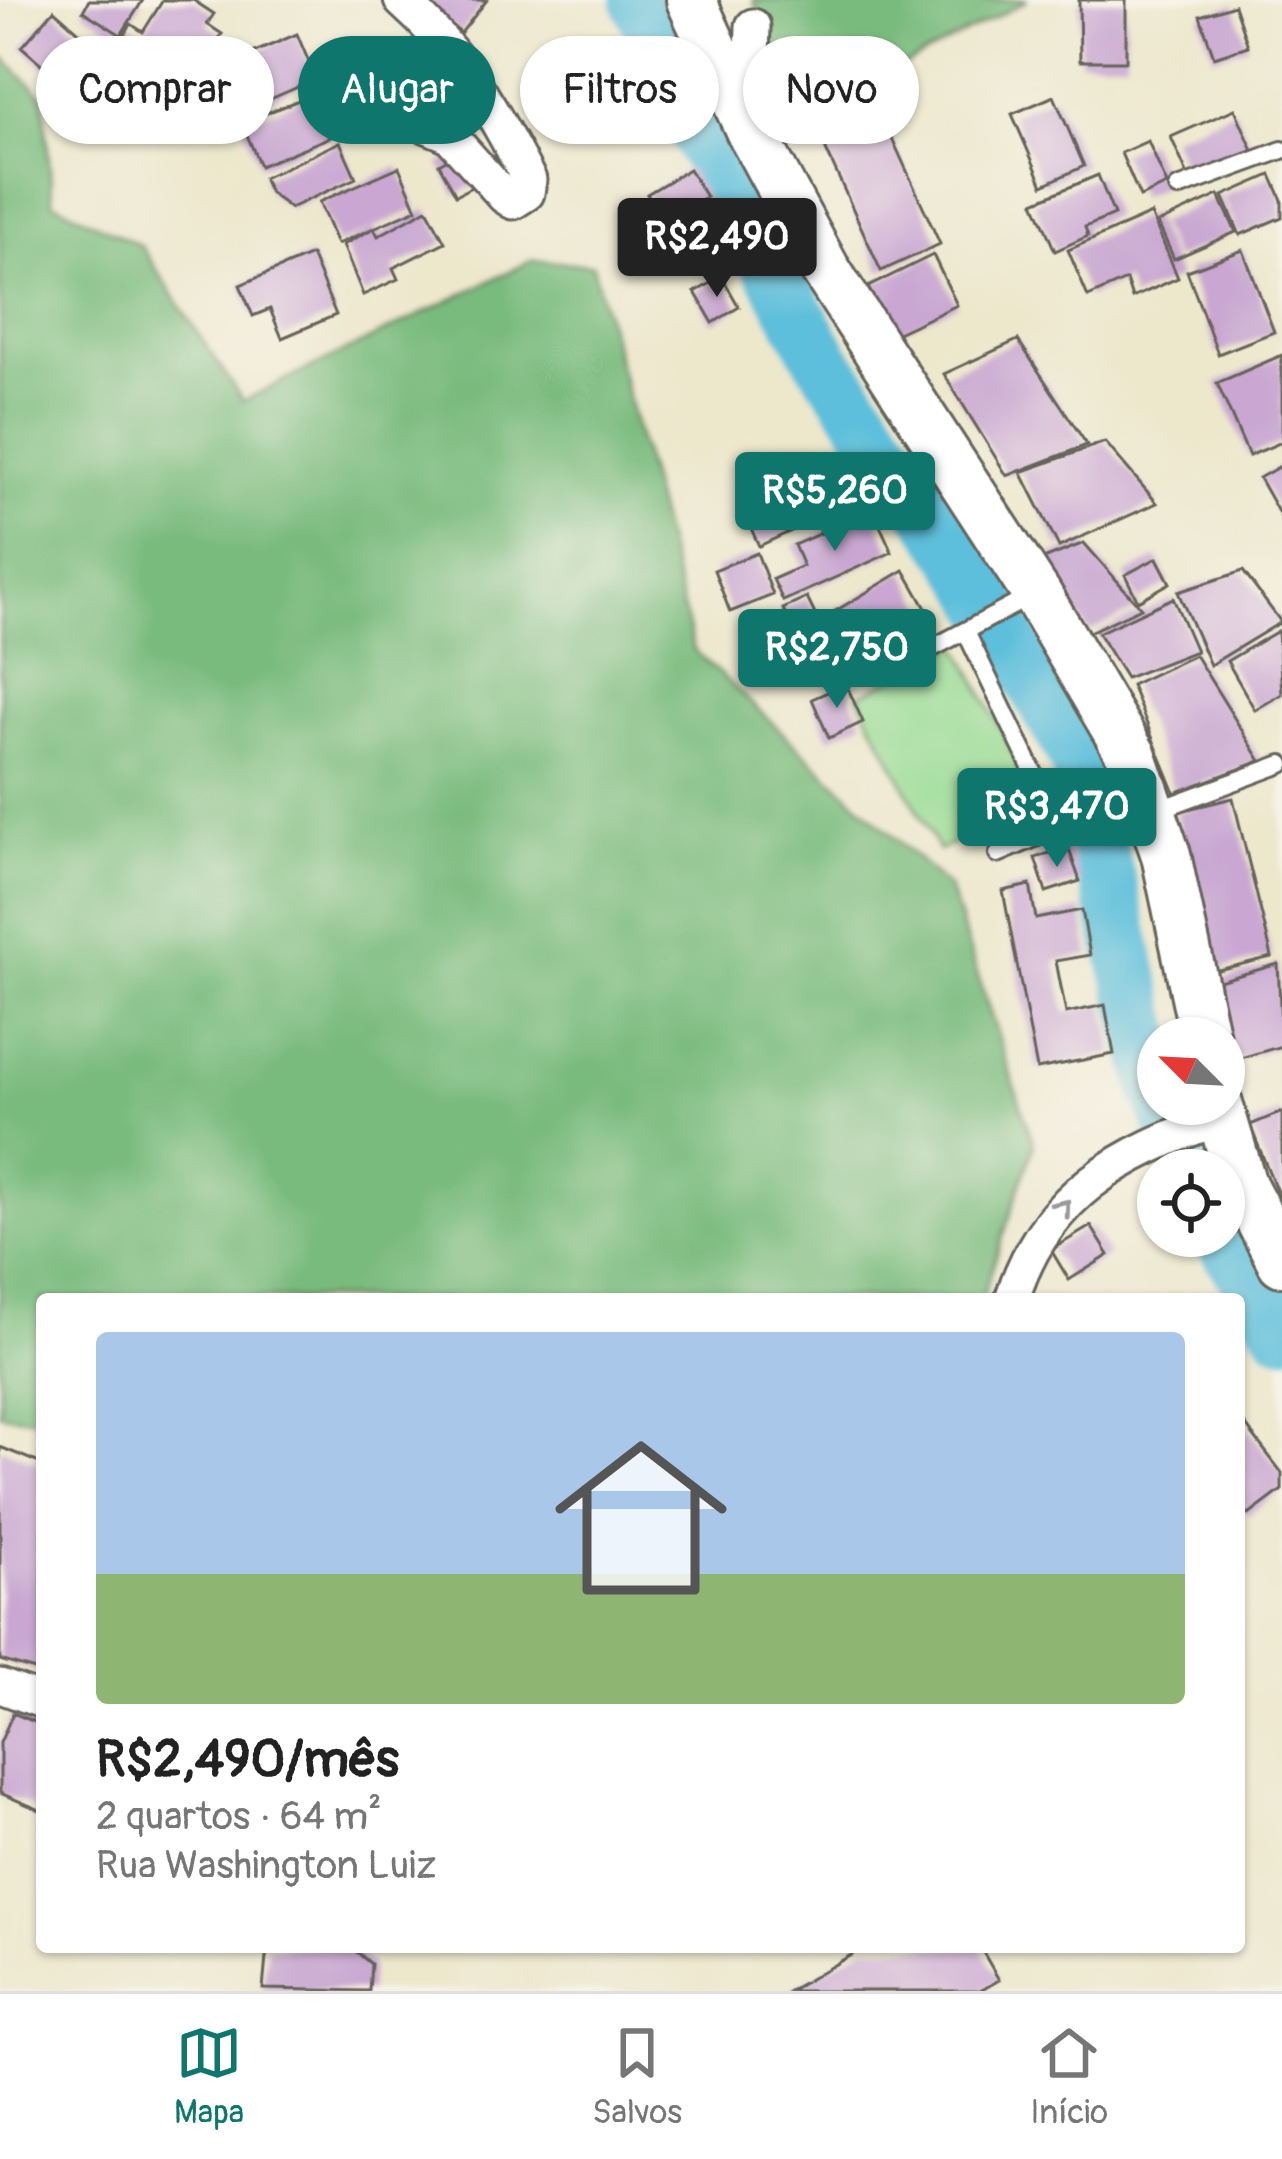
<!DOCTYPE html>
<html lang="pt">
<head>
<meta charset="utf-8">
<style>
  body { margin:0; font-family:Pangolin,sans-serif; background:#f2f2f2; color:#222; height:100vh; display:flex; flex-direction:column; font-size:45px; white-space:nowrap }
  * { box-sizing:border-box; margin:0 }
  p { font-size:39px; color:#767676 }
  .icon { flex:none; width:66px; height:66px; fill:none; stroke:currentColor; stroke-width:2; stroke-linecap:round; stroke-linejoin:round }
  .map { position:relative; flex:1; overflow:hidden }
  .side { position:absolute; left:36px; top:1293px; width:1209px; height:660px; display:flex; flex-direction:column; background:#fff; border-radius:12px; box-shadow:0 3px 9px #0004 }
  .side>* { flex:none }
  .guide { position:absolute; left:36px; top:36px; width:1212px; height:108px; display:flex; gap:24px }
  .needle { width:78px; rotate:294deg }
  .controls { position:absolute; left:1137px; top:1017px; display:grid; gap:24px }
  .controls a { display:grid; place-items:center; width:108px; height:108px; border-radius:50%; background:#fff; box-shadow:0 3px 9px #0004; font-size:60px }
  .price { position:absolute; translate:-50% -102px; padding:0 27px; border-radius:12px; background:#0f766e; color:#fff; font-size:39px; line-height:78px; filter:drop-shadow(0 3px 6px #0008) }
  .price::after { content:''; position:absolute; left:50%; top:72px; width:36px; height:27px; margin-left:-18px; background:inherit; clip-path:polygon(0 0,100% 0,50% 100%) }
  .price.current { background:#222; color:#fff }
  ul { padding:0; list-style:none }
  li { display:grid; align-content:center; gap:24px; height:636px; padding:0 60px }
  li+li { border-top:3px solid #e0e0e0 }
  li span { display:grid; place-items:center; height:372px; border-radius:12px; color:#555 }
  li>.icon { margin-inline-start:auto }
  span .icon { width:216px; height:216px; fill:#fffc; stroke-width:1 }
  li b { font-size:51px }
  .chip { padding:0 42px; border-radius:54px; background:#fff; box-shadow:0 3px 9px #0004; font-size:42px; line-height:108px }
  .chip.current { background:#0f766e; color:#fff }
  .menu { display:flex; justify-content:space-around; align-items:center; height:168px; border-top:3px solid #e0e0e0; background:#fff; font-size:33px; color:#767676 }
  .menu a { display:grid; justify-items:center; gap:6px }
  .menu .current { color:#0f766e }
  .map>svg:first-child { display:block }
</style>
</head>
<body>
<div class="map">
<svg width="1282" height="1991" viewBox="0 0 1282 1991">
  <rect width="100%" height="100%" fill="#f7f3e8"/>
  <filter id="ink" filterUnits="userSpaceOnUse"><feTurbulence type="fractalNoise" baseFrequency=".00833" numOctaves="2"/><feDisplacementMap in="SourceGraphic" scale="24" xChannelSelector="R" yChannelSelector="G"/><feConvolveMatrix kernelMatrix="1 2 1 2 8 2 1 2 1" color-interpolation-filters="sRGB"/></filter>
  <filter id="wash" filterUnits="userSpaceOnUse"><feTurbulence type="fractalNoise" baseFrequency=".004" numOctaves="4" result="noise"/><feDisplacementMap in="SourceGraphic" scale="48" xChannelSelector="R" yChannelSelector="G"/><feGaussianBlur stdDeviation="2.7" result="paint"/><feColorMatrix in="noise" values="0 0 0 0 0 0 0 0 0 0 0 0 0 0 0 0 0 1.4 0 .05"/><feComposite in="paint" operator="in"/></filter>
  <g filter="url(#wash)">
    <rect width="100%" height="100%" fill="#ede7cc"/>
    <polygon fill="#97db93" stroke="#5a7c58" stroke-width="3" points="958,645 1037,800 939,851 858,696"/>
    <g fill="#79bb7d" stroke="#4a6c4c" stroke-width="3">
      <polygon points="753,0 1028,0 843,99 782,63"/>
      <polygon points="0,54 43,96 53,202 141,246 243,401 533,260 593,265 694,650 949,888 1034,1145 982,1299 42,1299 42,1419 0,1414"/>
    </g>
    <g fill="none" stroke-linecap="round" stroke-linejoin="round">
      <g stroke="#5dbfdb" stroke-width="57">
        <polyline points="640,0 701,140 822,358 975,576 1077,758 1158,1086"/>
        <polyline points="1165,1104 1193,1170"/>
        <polyline points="1220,1236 1282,1329"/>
      </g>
    </g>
    <g id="blocks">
      <g fill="#c9a7d2">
        <polygon points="89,0 143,0 121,35 83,11"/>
        <polygon points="163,0 193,0 214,14 207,24 222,34 184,92 116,48 131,24 143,32"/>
        <polygon points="417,0 487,0 461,33"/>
        <polygon points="1079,0 1126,0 1126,61 1080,61"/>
        <polygon points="1234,5 1248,46 1214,57 1200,16"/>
        <polygon points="54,10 96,47 64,84 22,47"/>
        <polygon points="297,34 316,79 252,107 234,61"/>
        <polygon points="430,42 459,75 440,92 420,92 393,62 408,49 415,56"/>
        <polygon points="316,93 333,136 260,166 242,123"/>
        <polygon points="872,94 940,244 881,271 813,121"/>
        <polygon points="1054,96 1084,166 1043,185 1012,114"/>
        <polygon points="1235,109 1253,151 1189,178 1171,137"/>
        <polygon points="1148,141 1167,185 1140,197 1121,153"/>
        <polygon points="340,142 356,178 290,208 270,193 263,178"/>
        <polygon points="463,150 481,182 456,195 439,164"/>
        <polygon points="399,167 417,209 337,244 319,202"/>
        <polygon points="689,169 706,197 664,223 647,194"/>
        <polygon points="1098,175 1114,215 1085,227 1088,236 1055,251 1034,202"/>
        <polygon points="1271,175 1282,200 1282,217 1240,235 1223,196"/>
        <polygon points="1219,195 1236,232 1174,259 1158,223"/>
        <polygon points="427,209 445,242 393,268 398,279 363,295 343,245 374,228 378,236"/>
        <polygon points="1151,214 1178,278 1132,298 1126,280 1088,297 1068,250"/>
        <polygon points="1243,250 1274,332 1218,354 1187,271"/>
        <polygon points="311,255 336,315 282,338 270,309 253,316 240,285"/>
        <polygon points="933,255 957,305 891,336 868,287"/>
        <polygon points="722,277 739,307 713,323 695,292"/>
        <polygon points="1018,340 1087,445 1007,476 944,374"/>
        <polygon points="1282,355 1282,442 1249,456 1217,383"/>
        <polygon points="1105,442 1157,503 1059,547 1021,472"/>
        <polygon points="839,455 860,499 759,546 745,515 782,497 776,484"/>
        <polygon points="1282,465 1282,519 1259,478"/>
        <polygon points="873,510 892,552 783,601 773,579 803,566 794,545"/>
        <polygon points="1084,543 1141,608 1089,632 1041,560"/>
        <polygon points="757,553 773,595 730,612 714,570"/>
        <polygon points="1157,558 1170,583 1138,601 1125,575"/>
        <polygon points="904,570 927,610 856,653 832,613"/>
        <polygon points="1243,571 1281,622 1210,665 1178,592"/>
        <polygon points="807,598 824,633 800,644 783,609"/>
        <polygon points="1173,598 1196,651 1126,678 1098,633"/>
        <polygon points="1278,631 1282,694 1255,710 1227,661"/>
        <polygon points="1195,655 1261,761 1175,793 1131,685"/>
        <polygon points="846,684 863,722 829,738 812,699"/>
        <polygon points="1233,798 1272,957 1214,971 1176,812"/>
        <polygon points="1068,847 1080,881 1046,892 1035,858"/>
        <polygon points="1030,885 1036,919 1082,910 1090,955 1056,961 1066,1013 1105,1005 1114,1054 1037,1069 1003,891"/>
        <polygon points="1278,964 1282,1046 1234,1060 1212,983"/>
        <polygon points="1282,1112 1282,1204 1250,1125"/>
        <polygon points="1091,1226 1109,1255 1069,1280 1051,1250"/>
        <polygon points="1243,1422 1282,1473 1282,1490 1249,1515 1239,1508"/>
        <polygon points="0,1447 42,1464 42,1672 0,1660"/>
        <polygon points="13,1713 42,1725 42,1811 0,1793 0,1743"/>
        <polygon points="267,1947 351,1947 371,1964 369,1991 263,1989"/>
        <polygon points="865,1947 980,1947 999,1980 980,1991 789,1991"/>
      </g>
    </g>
  </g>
  <g filter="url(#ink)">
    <use href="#blocks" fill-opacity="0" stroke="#65635a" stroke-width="3"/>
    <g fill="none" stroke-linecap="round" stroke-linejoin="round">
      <defs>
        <g id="service">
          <polyline points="1178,188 1282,150"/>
          <polyline points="966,632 1053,813 1047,833 998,854"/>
          <polyline points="885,673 1033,595"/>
          <polyline points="1153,812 1282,764"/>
        </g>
        <g id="minor">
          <path d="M370,102L449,135L504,196L513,202L527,193L529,180C493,110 460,52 401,0"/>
          <polyline points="750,121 753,26"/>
          <path d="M1012,1299C1045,1192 1122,1154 1220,1118"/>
          <polyline points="0,1686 42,1701"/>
        </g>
        <g id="secondary">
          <polyline points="691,0 750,130 825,269 1036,593 1132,756 1166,855 1205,1038"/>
          <polyline points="1218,1104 1242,1185 1282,1262"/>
        </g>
      </defs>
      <use href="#service" stroke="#65635a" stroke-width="22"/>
      <use href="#minor" stroke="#65635a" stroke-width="39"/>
      <use href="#secondary" stroke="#65635a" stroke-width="54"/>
      <use href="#service" stroke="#fff" stroke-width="16"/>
      <use href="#minor" stroke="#fff" stroke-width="33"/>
      <use href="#secondary" stroke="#fff" stroke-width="48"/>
    </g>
    <defs><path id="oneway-chevron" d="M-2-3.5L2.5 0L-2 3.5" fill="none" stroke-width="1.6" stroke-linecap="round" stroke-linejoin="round" transform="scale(3)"/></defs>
    <use stroke="#999" href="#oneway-chevron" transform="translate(1063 1207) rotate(-50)"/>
  </g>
</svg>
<div class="controls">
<a><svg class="needle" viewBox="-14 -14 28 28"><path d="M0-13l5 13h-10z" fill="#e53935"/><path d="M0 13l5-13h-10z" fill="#767676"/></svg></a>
<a><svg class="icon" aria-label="locate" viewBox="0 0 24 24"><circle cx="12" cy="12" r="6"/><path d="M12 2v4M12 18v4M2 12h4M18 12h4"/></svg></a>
</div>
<b class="price current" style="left:717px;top:300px">R$2,490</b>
<b class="price" style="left:835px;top:554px">R$5,260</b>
<b class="price" style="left:837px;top:711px">R$2,750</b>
<b class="price" style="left:1057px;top:870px">R$3,470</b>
<div class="guide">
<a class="chip">Comprar</a>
<a class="chip current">Alugar</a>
<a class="chip">Filtros</a>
<a class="chip">Novo</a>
</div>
<section class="side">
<ul>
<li><span style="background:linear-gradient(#a9c7e8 65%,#8fb573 0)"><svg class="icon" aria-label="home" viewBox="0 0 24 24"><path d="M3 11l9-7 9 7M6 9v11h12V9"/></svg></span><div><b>R$2,490/mês</b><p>2 quartos · 64 m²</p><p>Rua Washington Luiz</p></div></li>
</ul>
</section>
</div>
<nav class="menu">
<a class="current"><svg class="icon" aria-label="map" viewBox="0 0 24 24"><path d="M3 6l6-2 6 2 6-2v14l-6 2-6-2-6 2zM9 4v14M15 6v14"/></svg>Mapa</a>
<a><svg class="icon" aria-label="saved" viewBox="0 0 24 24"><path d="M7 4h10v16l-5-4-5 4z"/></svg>Salvos</a>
<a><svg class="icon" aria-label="home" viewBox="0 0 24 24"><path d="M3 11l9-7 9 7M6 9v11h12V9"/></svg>Início</a>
</nav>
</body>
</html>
